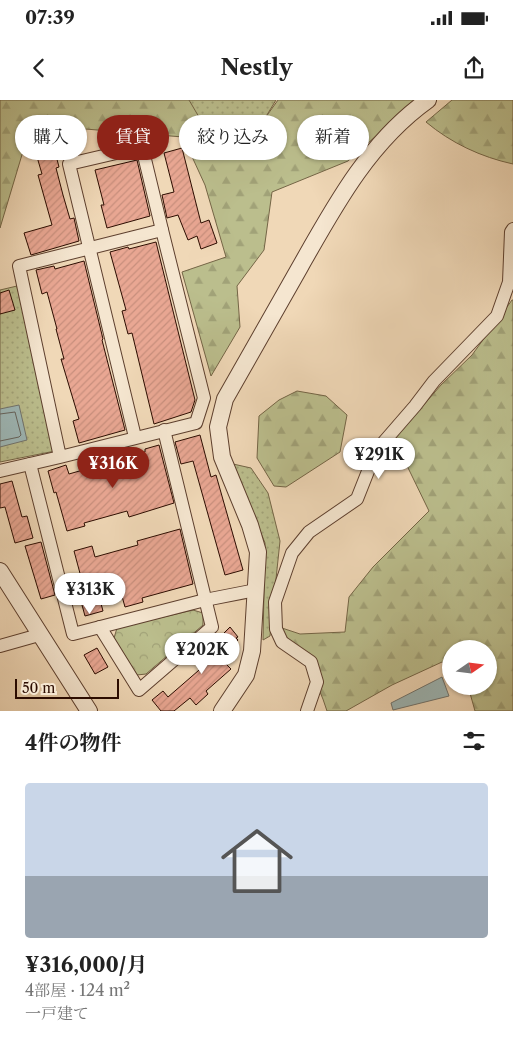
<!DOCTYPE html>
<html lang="ja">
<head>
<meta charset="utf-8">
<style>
  body { margin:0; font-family:"Libre Caslon Text","Noto Serif JP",serif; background:#f6f6f6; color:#222; height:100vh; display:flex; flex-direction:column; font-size:19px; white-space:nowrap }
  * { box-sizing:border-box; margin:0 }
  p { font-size:16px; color:#767676 }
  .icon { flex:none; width:28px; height:28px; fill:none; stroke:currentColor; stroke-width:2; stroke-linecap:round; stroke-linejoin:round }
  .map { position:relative; height:611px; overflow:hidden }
  .details { display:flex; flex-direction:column; background:#fff; flex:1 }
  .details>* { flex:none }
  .top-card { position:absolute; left:15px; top:15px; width:484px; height:45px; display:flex; gap:10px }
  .needle { width:32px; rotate:76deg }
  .fabs { position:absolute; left:442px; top:540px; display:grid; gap:10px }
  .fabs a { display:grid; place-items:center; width:55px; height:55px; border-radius:50%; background:#fff; box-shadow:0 1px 4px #0004; font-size:25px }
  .scale { position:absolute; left:15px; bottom:12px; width:104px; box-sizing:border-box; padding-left:5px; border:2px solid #2c0c00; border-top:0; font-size:14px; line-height:18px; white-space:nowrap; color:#2c0c00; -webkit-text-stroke:4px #f5e6d0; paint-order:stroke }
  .price { position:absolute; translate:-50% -42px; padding:0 11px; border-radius:18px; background:#fff; color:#222; font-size:16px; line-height:32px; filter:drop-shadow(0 1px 2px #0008) }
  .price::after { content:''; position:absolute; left:50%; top:30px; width:15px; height:11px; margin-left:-8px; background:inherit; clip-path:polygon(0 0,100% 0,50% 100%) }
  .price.active { background:#8f2418; color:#fff }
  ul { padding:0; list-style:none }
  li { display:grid; align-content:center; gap:10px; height:265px; padding:0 25px }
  li span { display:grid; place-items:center; height:155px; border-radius:5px; color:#555 }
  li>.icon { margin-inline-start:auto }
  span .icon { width:90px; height:90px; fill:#fffc; stroke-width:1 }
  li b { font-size:21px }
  h2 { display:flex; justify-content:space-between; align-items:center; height:60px; padding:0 25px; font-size:21px }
  .pill { padding:0 18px; border-radius:22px; background:#fff; box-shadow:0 1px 4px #0004; font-size:18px; line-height:45px }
  .pill.active { background:#8f2418; color:#fff }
  .status { display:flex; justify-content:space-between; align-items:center; height:35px; padding:0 25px; background:#fff; direction:ltr }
  .status svg { height:14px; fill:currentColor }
  header { display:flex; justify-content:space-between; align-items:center; height:65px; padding:0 25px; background:#fff; font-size:22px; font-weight:700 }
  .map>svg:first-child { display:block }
</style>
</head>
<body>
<div class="status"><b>07:39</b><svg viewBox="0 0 49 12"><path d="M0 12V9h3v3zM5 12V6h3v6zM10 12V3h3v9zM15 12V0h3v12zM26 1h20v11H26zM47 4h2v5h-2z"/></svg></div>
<header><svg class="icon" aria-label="back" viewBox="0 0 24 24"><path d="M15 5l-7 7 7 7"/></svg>Nestly<svg class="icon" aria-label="share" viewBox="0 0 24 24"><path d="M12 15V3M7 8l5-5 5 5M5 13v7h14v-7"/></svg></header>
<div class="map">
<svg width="513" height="611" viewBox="0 0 513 611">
  <defs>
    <pattern id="grass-dots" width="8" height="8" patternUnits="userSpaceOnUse" patternTransform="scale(1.25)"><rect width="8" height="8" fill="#bbbe8d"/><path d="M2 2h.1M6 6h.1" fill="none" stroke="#a1a278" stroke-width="1.8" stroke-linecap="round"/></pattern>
    <pattern id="forest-firs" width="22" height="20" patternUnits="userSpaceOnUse" patternTransform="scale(1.25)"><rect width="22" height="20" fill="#bbbe8d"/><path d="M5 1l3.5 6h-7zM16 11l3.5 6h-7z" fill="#a1a278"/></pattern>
    <pattern id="park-crowns" width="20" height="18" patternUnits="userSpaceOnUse" patternTransform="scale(1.25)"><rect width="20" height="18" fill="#bbbe8d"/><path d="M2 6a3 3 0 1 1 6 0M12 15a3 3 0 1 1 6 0" fill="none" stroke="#a1a278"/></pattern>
    <pattern id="building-hatch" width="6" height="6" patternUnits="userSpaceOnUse" patternTransform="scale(1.25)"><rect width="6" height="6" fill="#e9a793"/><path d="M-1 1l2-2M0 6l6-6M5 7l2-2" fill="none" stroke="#c88f7d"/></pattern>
  </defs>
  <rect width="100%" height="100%" fill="#f0d8b7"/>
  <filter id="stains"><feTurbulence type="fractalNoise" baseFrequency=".004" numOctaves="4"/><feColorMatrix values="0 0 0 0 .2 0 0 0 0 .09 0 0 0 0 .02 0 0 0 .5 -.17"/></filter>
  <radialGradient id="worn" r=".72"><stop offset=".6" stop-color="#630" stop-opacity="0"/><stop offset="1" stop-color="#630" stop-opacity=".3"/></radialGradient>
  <g fill="url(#grass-dots)" stroke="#746546">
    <polygon points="186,0 276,0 259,28 213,41"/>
    <polygon points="17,186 55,351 0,362 0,190"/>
    <polygon points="233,364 251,368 268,393 280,441 270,536 263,540 265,443"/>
  </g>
  <g fill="url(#forest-firs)" stroke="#746546">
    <polygon points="0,0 189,0 213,41 258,28 278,0 416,0 348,61 272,92 264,150 237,186 240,227 211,276 182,172 226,157 205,85 183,37 73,28 24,48 0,128"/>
    <path d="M452,0H513V64C481,57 451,43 426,22Z"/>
    <path d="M512,200H513V611H475L468,586H489V549H451V566L442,562L392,585L346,611H327C317,578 300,554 279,527L300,534L345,532L349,497L373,467L429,411L394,339L441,285L472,255Z"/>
    <polygon points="297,291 326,296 347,315 340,352 286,387 274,386 257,358 259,316 279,300"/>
  </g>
  <polygon fill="url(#park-crowns)" stroke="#746546" points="193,510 203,513 203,525 146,574 137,575 114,538 117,528"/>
  <g fill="#9db8b8" stroke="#70736e">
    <polygon points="19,305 27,340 0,347 0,309"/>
    <polygon points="442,577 449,596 393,610 391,603"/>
  </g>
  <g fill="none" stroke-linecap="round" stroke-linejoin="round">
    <polyline stroke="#64625c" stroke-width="1" points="0,314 15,312 21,335 19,337 0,341"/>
  </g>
  <g fill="url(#building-hatch)" stroke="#2c0c00">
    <polygon points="53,44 59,67 56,68 63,95 70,119 74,118 79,141 31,155 24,133 52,125 38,75 42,74 35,50"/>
    <polygon points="182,48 201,123 209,120 217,143 201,149 197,136 188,140 178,115 167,118 162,95 174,92 164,53"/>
    <polygon points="137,60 150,116 107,128 101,105 104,105 95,70"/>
    <polygon points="156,142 195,300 191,312 154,324 132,233 128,234 122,211 126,210 110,152 128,147 129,149"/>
    <polygon points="84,161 103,239 102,240 125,330 79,343 73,321 79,319 61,259 64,259 56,229 57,229 47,192 42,194 36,170 54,166 55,169"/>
    <polygon points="9,190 15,210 0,214 0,193"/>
    <polygon points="200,335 211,377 216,375 243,470 225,475 193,361 181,364 175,342"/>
    <polygon points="159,345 174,403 129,417 127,411 84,423 85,426 67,431 56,392 54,393 48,371 66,365 69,374 145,352 145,349"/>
    <polygon points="12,381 22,417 27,416 33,438 15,443 5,407 0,408 0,384"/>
    <polygon points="180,429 193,484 142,498 143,502 125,507 116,475 95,481 103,511 85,516 79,494 85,492 74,451 92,446 95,457 138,445 137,441"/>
    <polygon points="41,442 55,495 41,499 25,446"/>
    <polygon points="230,527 238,537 236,538 238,540 235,543 237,545 234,548 237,552 225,563 231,569 206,591 208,594 196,605 190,598 174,611 161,611 152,600 163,591 168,597 206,564 201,556"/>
    <polygon points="97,548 108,567 95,574 84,555"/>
  </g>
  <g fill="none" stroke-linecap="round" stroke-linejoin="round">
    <defs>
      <g id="minor">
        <polyline points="135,337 69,64 142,47 162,130"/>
        <polyline points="30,364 73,534 205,500 256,490"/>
        <polyline points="0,371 60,357 196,323 204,298 162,130 19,166 60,357"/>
        <polyline points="100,527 139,590 212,527 164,330"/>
        <polyline points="0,546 39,535"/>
        <polyline points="307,611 317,582 311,562 282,542 276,529 275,502 292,453 309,432 357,399 376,351 415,306 434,281 497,216 509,182 511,132 513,129"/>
      </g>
      <g id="tertiary">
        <polyline points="0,471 89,611"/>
        <path d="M222,611L246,575L252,551L258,452L250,425L222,357L218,327L225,299C250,255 275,211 300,167C335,105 369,42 428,0"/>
      </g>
    </defs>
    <use href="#minor" stroke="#5d3f2e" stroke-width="14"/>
    <use href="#tertiary" stroke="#5d3f2e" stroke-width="18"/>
    <use href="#minor" stroke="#f5e6d0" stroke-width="12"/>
    <use href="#tertiary" stroke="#f5e6d0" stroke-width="16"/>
  </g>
  <circle fill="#a08a6d" cx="179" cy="546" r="5"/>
  <rect width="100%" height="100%" filter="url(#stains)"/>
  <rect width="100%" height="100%" fill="url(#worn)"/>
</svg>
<div class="fabs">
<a><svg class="needle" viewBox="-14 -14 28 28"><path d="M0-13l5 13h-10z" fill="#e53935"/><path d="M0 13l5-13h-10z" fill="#767676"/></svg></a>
</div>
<div class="scale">50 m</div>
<b class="price" style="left:379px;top:380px">¥291K</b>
<b class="price active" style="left:113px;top:389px">¥316K</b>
<b class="price" style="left:90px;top:515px">¥313K</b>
<b class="price" style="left:202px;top:575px">¥202K</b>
<div class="top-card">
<a class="pill">購入</a>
<a class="pill active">賃貸</a>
<a class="pill">絞り込み</a>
<a class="pill">新着</a>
</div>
</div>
<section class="details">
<h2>4件の物件<svg class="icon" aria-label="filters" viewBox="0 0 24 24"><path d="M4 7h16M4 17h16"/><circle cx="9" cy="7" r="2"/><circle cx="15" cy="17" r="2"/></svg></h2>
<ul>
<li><span style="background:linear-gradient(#c9d6e8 60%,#9aa5b1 0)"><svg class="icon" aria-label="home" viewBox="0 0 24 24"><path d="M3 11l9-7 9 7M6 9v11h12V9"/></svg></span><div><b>¥316,000/月</b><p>4部屋 · 124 m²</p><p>一戸建て</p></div></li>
</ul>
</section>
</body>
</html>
